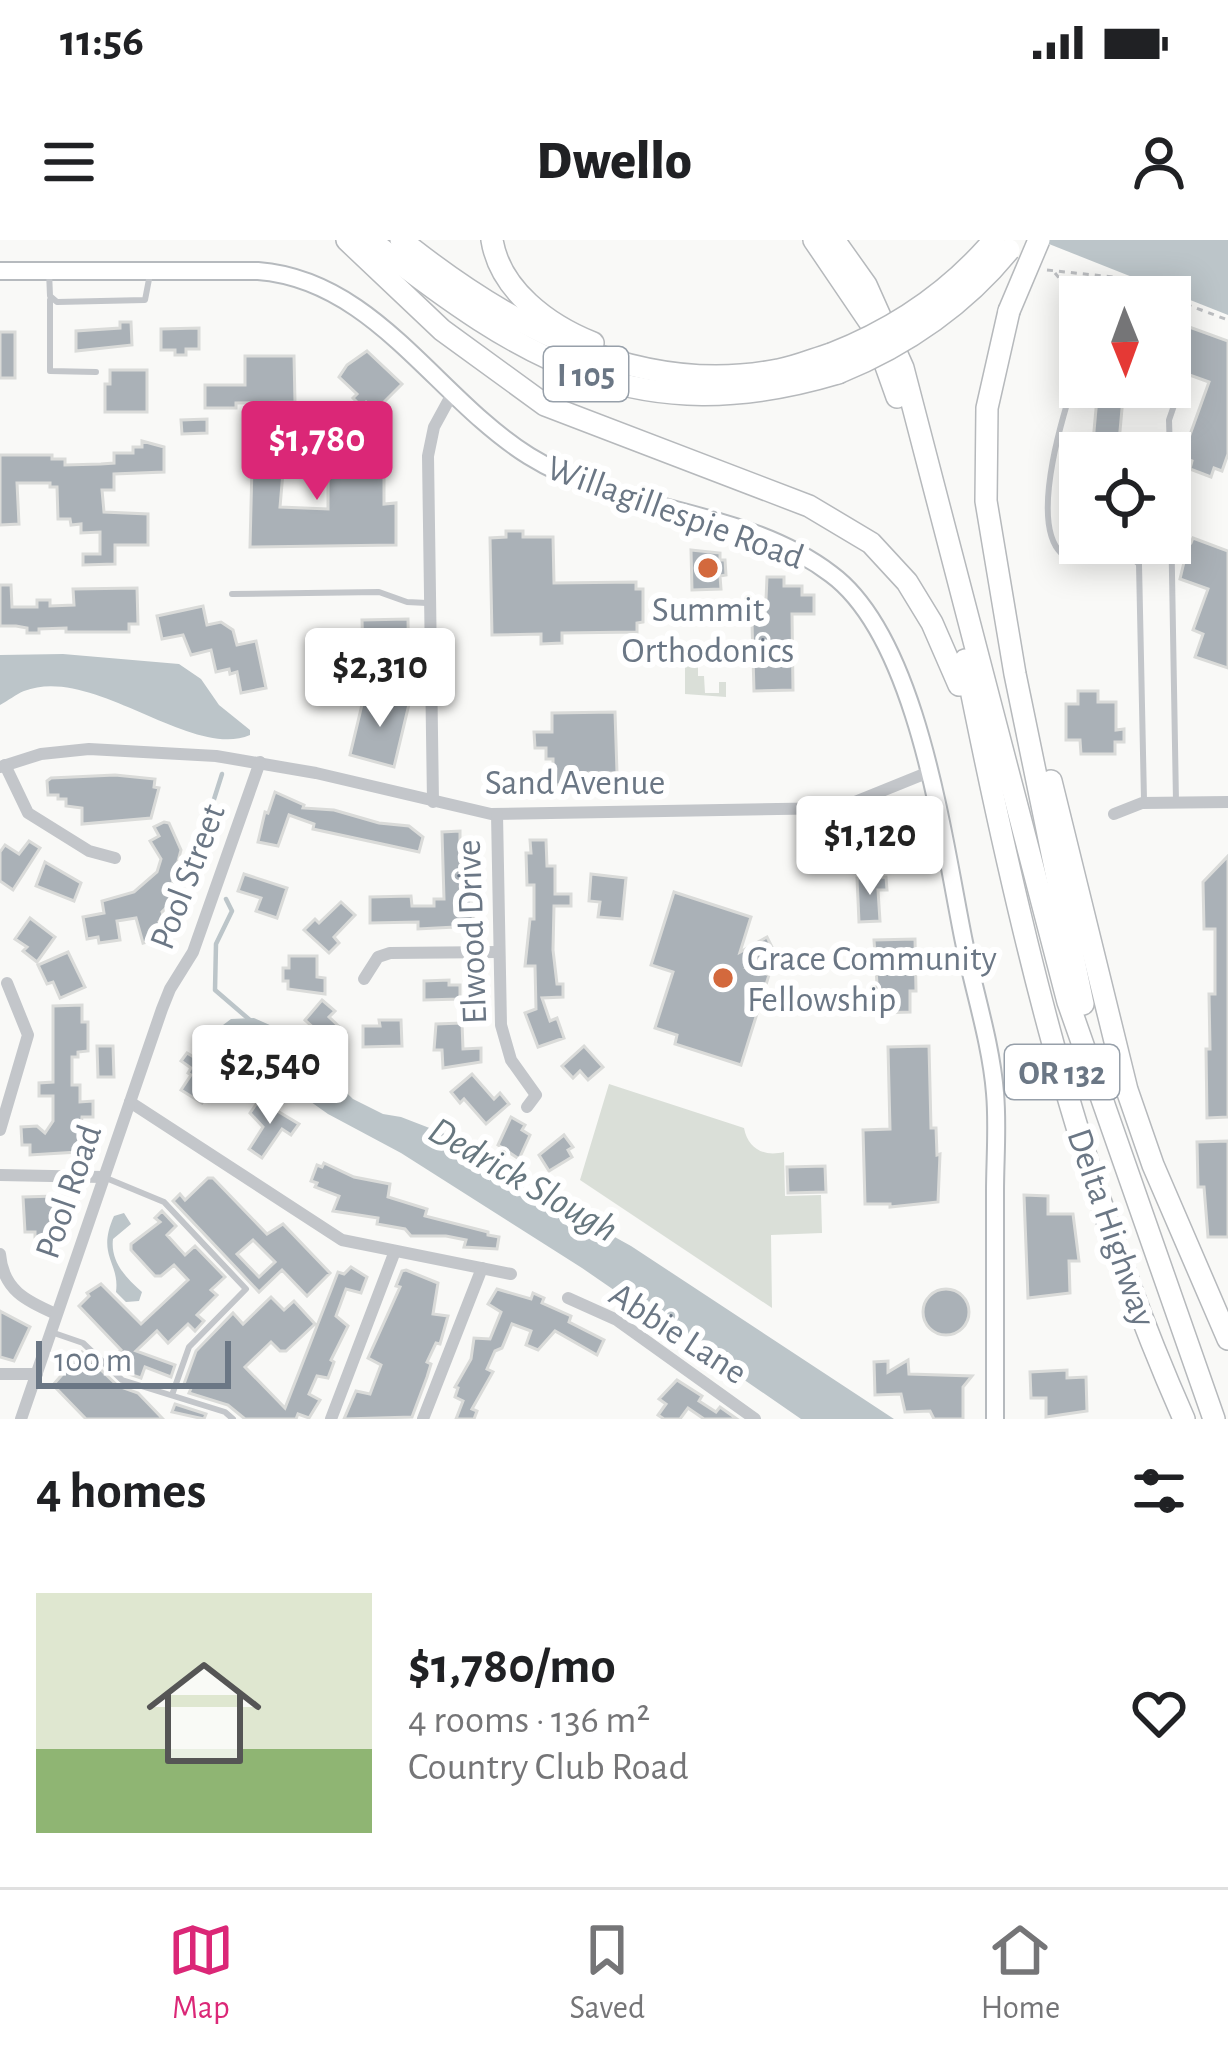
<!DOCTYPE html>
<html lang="en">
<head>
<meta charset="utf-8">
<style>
  body { margin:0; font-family:"Alegreya Sans",sans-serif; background:#f2f2f2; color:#202124; height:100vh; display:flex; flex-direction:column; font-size:45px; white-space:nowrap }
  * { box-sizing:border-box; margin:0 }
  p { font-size:39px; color:#757577 }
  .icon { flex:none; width:66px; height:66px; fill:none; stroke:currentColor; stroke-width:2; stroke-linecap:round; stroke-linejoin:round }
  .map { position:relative; height:1179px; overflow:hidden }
  .details { display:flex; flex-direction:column; background:#fff; flex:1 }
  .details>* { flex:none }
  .needle { width:78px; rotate:179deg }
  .tools { position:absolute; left:1059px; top:36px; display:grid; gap:24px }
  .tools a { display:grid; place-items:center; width:132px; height:132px; border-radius:0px; background:#fff; box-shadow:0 6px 30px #0003; font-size:60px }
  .scale { position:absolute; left:36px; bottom:30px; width:195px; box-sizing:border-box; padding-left:12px; border:6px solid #6b7785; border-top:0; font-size:33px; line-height:42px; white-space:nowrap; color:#6b7785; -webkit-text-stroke:9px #fff; paint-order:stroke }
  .price { position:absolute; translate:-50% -102px; padding:0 27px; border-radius:12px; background:#fff; color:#222; font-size:39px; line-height:78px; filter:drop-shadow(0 3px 6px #0008) }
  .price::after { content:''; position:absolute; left:50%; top:72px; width:36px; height:27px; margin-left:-18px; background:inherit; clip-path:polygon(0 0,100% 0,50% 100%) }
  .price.on { background:#db2777; color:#fff }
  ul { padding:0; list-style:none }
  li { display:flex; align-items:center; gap:36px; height:300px; padding:0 36px }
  li span { display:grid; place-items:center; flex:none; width:336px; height:240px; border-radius:0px; color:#555 }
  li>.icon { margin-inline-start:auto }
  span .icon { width:144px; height:144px; fill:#fffc; stroke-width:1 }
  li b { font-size:51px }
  h2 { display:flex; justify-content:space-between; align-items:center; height:144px; padding:0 36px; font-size:51px }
  .status { display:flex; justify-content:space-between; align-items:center; height:84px; padding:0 60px; background:#fff; direction:ltr }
  .status svg { height:33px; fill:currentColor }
  header { display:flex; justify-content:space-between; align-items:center; height:156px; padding:0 36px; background:#fff; font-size:54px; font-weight:800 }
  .dock { display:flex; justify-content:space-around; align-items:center; height:168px; border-top:3px solid #e0e0e0; background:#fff; font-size:33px; color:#757577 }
  .dock a { display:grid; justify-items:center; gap:6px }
  .dock .on { color:#db2777 }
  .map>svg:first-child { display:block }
</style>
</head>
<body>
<div class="status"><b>11:56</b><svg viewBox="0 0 49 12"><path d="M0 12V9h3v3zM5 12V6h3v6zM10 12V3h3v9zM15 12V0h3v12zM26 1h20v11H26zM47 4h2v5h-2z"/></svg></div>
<header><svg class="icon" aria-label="menu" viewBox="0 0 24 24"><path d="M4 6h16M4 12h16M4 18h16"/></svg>Dwello<svg class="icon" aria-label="person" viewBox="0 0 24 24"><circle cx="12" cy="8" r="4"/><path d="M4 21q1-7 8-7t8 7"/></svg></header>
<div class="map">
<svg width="1228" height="1179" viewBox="0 0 1228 1179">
  <rect width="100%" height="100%" fill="#f9f9f7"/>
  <g fill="#dadfd8">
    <polygon points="685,424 698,424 698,436 704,436 705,453 719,453 719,442 726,442 726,457 685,454"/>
    <path d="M609,844L744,888C748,909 764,917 784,912L785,956L821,955L822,993L771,995L772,1068L580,940Z"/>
  </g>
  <g fill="#bcc5c9">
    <polygon points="1039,0 1228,0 1228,75 1049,4"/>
    <path d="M63,414L179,424L201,439L219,465L250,490V495C191,520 92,424 24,451C16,454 8,461 0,465V415Z"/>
    <polygon points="254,778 281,790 353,859 383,874 401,877 458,899 528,949 631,1006 894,1179 801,1179 582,1028 401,913 328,874 225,801 223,785 231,779"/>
    <path d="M124,973L131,984L113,999C110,1022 127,1039 142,1052L139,1061L126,1062L116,1052C120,1022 96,1016 114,976Z"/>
  </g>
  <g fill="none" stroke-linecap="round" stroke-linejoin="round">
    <g stroke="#bcc5c9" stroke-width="4.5">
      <polyline points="190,635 222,534"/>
      <polyline points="226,659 232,671 216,704 215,750 251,781"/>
    </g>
  </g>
  <g fill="#aab1b7" stroke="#dadbd9" stroke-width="3" fill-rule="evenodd">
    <polygon points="1170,80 1228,101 1228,214 1222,231 1214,228 1211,237 1190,229 1192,221 1182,217 1209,142 1170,128"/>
    <polygon points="120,82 131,82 132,105 76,111 76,91 120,88"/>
    <polygon points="199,88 199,109 186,109 186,115 175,115 175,110 161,110 161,89"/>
    <rect x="0" y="92" width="15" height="46"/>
    <polygon points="367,111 402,144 375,171 366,162 361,166 353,158 357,154 339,137 347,125"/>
    <polygon points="245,116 294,116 295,162 236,163 236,168 205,168 205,145 245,145"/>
    <polygon points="110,130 147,130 147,172 105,172 105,144 110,144"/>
    <polygon points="1098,147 1124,147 1118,213 1092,213"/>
    <polygon points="207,179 207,193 182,194 181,180"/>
    <polygon points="281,183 285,209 280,267 328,269 328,227 384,224 384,264 396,263 396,305 250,307 253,184"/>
    <polygon points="142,201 164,207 164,232 114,234 114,250 102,250 104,272 148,274 148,305 115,305 115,324 83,325 83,314 100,314 100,292 81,293 81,284 71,285 70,279 58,279 57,247 50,247 50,243 17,243 19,284 0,285 0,215 52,215 52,219 65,219 65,225 101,224 114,223 114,213 133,213 133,207 142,207"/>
    <polygon points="506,291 523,291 523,297 553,297 554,343 636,342 636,349 643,349 643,382 637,383 637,392 562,393 562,403 541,404 541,394 492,395 490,298 506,297"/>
    <polygon points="1193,298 1228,311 1228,428 1195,417 1203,394 1193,390 1208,349 1180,339 1184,322 1179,316 1185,301 1191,303"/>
    <polygon points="691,310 720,313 720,320 725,320 726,335 720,336 721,349 692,350"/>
    <polygon points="767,337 784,337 784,346 802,346 802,355 814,355 814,374 792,374 793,450 754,451 752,383 765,382"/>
    <polygon points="0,345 11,345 12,367 37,367 37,360 50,360 50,366 74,365 73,349 137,348 138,384 129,384 129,392 66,392 66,388 39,389 39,393 27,393 27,388 16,386 0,386"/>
    <polygon points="203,366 207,385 221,382 233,390 237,405 256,401 266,448 241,453 237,432 230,434 229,429 216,432 211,410 191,415 183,395 162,399 157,376"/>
    <polygon points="408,379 409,443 364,445 362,380"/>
    <polygon points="1078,451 1098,451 1098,462 1116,462 1116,490 1124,489 1124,502 1115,502 1115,514 1081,514 1080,500 1066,500 1066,464 1078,464"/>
    <polygon points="365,452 409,464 394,527 350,515"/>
    <polygon points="615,472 617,533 589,533 589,544 553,545 553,519 546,519 546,508 535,508 534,492 552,492 552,473"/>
    <polygon points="115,535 155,539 154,547 159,548 151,578 82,584 82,568 66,566 66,559 58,559 58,555 48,555 47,541 51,538"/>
    <polygon points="275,552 304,565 303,568 334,570 379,583 409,586 423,597 419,612 313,589 314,584 289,575 278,606 258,602 265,572 268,573"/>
    <polygon points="164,582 169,583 181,610 172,644 181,653 162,672 165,680 159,682 163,697 143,703 136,678 117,681 120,700 99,703 98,697 87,699 83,677 104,673 102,661 134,652 157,632 161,619 150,601 159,596 154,587"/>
    <polygon points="460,591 460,605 466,605 467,621 462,621 462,648 470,648 474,686 418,689 418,682 370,683 370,657 411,656 412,666 434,666 434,659 444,659 442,592"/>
    <polygon points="530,600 546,600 547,626 555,626 555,654 571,654 571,666 554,666 553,710 557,744 563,744 563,757 542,758 550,781 557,778 564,798 538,807 525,773 536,769 535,726 525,726 530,679 534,679 534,645 527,645 526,613 531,613"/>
    <polygon points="29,601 40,608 13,650 0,641 0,612 5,605 19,614"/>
    <polygon points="1228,616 1228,877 1207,878 1206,809 1210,809 1209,754 1215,754 1215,689 1204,689 1203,642"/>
    <polygon points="45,622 81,643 74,661 36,646"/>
    <polygon points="244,634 287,648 277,678 256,671 261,658 238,651"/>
    <polygon points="591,634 626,638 622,679 598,677 600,662 589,661"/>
    <polygon points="886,637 887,650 878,650 880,681 859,682 857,638"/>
    <polygon points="674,652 751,677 740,712 767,697 775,713 747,728 769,735 741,825 675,804 677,795 655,788 673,732 651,725"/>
    <polygon points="341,662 355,675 334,697 339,703 329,713 304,690 315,679 319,683"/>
    <polygon points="30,678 55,697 37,722 23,711 27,707 15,699"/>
    <polygon points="915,699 916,751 910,751 910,772 879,773 874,700"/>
    <polygon points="68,712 85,747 60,758 53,742 47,744 38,725"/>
    <polygon points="289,716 317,716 317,737 325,738 325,754 288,749 288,741 283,741 283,728 289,728"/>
    <polygon points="449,740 449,745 460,745 460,759 424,760 424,741"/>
    <polygon points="322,760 335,771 329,777 346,793 334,806 305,780"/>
    <polygon points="82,765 82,782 88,782 88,811 78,812 78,817 72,817 72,845 80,845 80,862 93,861 93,877 82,877 78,912 30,915 30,905 22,905 21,887 37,886 45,893 53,881 53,856 39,856 39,843 53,842 53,766"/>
    <polygon points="379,780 401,780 402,806 363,807 363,786 380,786"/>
    <polygon points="462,783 463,809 481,808 481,822 443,828 442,810 434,810 436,784"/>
    <polygon points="97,806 113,806 114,837 98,837"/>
    <polygon points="584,806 603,827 588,840 580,831 573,838 562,826"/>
    <polygon points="929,806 931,888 936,888 937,915 940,914 938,962 890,967 890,964 865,964 863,890 890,889 888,807"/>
    <polygon points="202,812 220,823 209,841 214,844 202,863 181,850 191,835 188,833 191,828 181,821 187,813 197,819"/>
    <polygon points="472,834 494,859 500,853 509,864 486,884 464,859 460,863 451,852"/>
    <polygon points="259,860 299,884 291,895 282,889 262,918 249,909 263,887 250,873"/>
    <polygon points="511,877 525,885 522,890 530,895 519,919 498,905"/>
    <polygon points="564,895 573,907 568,910 572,917 549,931 539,915"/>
    <polygon points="1228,901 1228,997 1208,997 1204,947 1198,947 1197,902"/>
    <polygon points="324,923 354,937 390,944 388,957 427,969 425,976 488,992 488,995 499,997 497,1009 464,1007 466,1000 446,996 411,996 405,989 377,984 378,978 333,971 339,956 315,947 317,943 311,941 317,925 322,927"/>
    <polygon points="825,926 826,952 788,953 787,927"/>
    <path d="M208,938H213L267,994L283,984L330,1033L307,1056L282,1030L259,1052L173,961L180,954L185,960ZM253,1000L275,1022L259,1037L237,1014Z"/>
    <polygon points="1024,955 1048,956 1048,974 1073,974 1079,1021 1069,1021 1070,1053 1028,1058"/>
    <polygon points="56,956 63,958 61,995 35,997 35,992 25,992 23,957"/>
    <polygon points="162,971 176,986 167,995 185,1015 195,1006 225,1037 211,1050 217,1055 197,1075 204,1081 195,1091 188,1084 168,1103 157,1091 136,1111 175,1125 171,1137 145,1127 141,1138 126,1133 111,1119 121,1110 79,1066 89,1056 87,1053 101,1044 141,1084 188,1040 174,1025 161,1036 155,1036 131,1010 131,1004 160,982 155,978"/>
    <polygon points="351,1027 367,1037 361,1053 346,1049 336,1076 348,1086 331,1120 334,1122 328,1138 317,1136 309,1154 320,1160 309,1178 298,1174 296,1179 245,1179 228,1165 189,1153 192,1146 184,1144 196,1111 233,1073 243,1084 271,1057 284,1070 294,1061 315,1084 286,1111 280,1111 271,1102 245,1127 285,1168 338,1032 344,1034"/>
    <polygon points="406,1030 438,1043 433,1074 448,1076 440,1104 436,1103 427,1122 431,1124 427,1137 412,1177 344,1179 356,1151 370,1154 381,1125 368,1118 400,1047 396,1046 402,1031"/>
    <polygon points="497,1049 531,1059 533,1053 544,1058 542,1063 571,1076 569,1082 604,1100 597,1115 555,1091 538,1110 526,1105 531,1091 512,1084 502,1108 495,1111 487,1129 493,1132 472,1169 477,1171 474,1179 456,1179 463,1161 455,1157 458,1148 455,1147 471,1119 474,1098 490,1099 501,1072 488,1064"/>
    <circle cx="946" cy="1072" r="23"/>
    <polygon points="0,1071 30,1087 14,1121 0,1117"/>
    <polygon points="82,1112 118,1146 138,1153 163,1179 86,1179 53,1145"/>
    <polygon points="908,1120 909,1134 972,1136 963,1147 963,1179 934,1179 930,1171 905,1172 901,1154 875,1155 874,1122 888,1121 888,1132"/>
    <polygon points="1067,1130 1067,1138 1086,1137 1087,1171 1046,1177 1046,1158 1031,1158 1030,1132"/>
    <polygon points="677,1140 702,1156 699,1161 716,1172 720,1167 737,1179 704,1179 688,1168 680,1179 664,1179 658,1175 666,1164 659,1159"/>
    <polygon points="175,1164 206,1174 204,1179 172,1172"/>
  </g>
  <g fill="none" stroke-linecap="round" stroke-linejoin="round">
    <defs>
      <path id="secondary" d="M0,31H258C375,40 436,158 529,216C622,274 743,267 831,334C918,398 943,599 964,702C974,751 991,803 995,853C998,885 995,920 995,952C995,1028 995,1103 995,1179"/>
      <g id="highway">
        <polyline points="347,0 442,90 545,165 809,266 871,303 907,342 932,383 959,445"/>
        <path d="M370,0C523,120 638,193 838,133"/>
        <path d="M401,0C507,85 637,158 778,130C796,127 814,119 831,114"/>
        <path d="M492,0C500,50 548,85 593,103"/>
        <polyline points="814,0 871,84 897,157"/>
        <polyline points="834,0 866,45 903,128 1068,762 1214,1179"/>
        <polyline points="1009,71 987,168 986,261 1015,434 1083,764"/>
        <path d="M965,420C1016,677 1077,938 1184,1179"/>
        <polyline points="1051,541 1127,850 1153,925 1228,1099"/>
      </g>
    </defs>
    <use href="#secondary" stroke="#b6babe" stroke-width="20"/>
    <use href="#highway" stroke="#b6b9bc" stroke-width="24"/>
    <g stroke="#bdbfc2" stroke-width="3" stroke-dasharray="6 6" stroke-linecap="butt">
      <polyline points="1047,30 1113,37 1228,80"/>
      <polyline points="1055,33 1080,64"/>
    </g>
    <g stroke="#c3c6ca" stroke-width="6">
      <polyline points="49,31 50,56 57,62 145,60 150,34"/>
      <polyline points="50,60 50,131 96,132"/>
      <path d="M1080,124C1066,164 1027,282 1062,314L1134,320L1139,324L1144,560"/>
      <polyline points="1170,213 1169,180 1180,148"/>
      <polyline points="1170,220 1176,562"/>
      <polyline points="232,354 379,352 407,362 427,363"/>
      <polyline points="106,938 164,962 246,1049 189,1107 172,1155"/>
      <polyline points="54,1093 83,1103 122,1140 225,1172 233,1179"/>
    </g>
    <g stroke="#c3c6ca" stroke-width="12">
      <polyline points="5,525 28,573 89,611 115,618"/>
      <polyline points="0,527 41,514 89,509 216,516 316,533 491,574 840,568 929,532"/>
      <polyline points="433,562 428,216 434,187 452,154"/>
      <polyline points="497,574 501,785 511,820 536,855 527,867"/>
      <polyline points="1114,574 1142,563 1228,562"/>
      <polyline points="364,739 378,717 390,713 498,712"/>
      <polyline points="130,862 342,1000 511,1034"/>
      <polyline points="0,890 28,795 7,743"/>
      <polyline points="0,935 103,937"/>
      <path d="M0,1014C3,1050 26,1061 56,1074"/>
      <polyline points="568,1058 617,1080 755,1179"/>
      <polyline points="0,1134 37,1134"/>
      <polyline points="21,1179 162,769 170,749 193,712 260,522"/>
      <polyline points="331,1179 395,1011"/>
      <polyline points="423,1179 482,1028"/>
    </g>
    <use href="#secondary" stroke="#fff" stroke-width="16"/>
    <use href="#highway" stroke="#fff" stroke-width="21"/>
    <defs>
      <g id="highway-bridge">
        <polyline points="1009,71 1039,0"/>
        <path d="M831,114C895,89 949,53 994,0"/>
        <path d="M838,133C904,106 964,65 1009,10"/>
      </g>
    </defs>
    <use href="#highway-bridge" stroke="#b6b9bc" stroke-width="24" stroke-linecap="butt"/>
    <use href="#highway-bridge" stroke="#fff" stroke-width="21"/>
  </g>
  <g fill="#d3693d" stroke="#fff" stroke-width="4.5">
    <circle cx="708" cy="328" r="12"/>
    <circle cx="723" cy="738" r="12"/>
  </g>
  <g text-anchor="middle" stroke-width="12" stroke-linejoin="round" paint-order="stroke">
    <g fill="#fff" stroke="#97a0aa" stroke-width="3">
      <rect x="544" y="107" width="84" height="54" rx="9"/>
      <rect x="1005" y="805" width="114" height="54" rx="9"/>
    </g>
    <g font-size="33" font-weight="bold" fill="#6b7785">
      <text x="586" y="146">I 105</text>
      <text x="1062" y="844">OR 132</text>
    </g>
    <g font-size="36" fill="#6b7785" stroke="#fff">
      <text transform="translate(676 271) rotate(20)" y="13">Willagillespie Road</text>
      <text x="575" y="554">Sand Avenue</text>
      <text transform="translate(186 636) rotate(-69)" y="13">Pool Street</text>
      <text transform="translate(470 692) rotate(-92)" y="13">Elwood Drive</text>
      <text transform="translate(67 951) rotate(-71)" y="13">Pool Road</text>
      <text transform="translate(1113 987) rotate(71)" y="13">Delta Highway</text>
      <text transform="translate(679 1092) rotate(33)" y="13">Abbie Lane</text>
    </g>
    <g font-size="36" fill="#6b7785" stroke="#fff">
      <text x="708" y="381">Summit<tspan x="708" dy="41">Orthodonics</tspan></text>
      <text x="747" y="730" text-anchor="start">Grace Community<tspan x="747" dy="41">Fellowship</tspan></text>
    </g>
    <g font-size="39" font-style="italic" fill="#67777f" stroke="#fff">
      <text transform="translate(524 938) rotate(30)" y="14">Dedrick Slough</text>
    </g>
  </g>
</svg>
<div class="tools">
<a><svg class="needle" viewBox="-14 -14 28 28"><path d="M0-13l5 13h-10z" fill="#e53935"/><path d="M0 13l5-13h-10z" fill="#757577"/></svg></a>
<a><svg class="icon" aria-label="locate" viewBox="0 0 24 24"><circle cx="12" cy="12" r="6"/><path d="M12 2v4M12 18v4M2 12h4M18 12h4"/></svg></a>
</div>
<div class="scale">100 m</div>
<b class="price on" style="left:317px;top:263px">$1,780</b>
<b class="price" style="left:380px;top:490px">$2,310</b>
<b class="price" style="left:870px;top:658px">$1,120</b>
<b class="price" style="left:270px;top:887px">$2,540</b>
</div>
<section class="details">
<h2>4 homes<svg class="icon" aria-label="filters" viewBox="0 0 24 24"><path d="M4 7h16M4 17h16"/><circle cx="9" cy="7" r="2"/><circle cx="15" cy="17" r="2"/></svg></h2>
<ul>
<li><span style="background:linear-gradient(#dfe7d0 65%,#8fb573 0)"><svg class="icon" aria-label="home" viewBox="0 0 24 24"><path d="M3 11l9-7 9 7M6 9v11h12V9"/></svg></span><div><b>$1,780/mo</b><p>4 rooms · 136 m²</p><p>Country Club Road</p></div><svg class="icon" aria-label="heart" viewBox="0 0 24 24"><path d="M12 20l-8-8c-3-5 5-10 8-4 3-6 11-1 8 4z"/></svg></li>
</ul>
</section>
<nav class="dock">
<a class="on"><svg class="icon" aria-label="map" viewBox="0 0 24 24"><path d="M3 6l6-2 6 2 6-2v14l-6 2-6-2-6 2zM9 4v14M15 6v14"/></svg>Map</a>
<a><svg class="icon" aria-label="saved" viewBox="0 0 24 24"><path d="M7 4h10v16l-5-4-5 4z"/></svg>Saved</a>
<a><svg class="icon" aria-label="home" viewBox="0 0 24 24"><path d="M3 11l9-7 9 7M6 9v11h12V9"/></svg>Home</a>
</nav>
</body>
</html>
